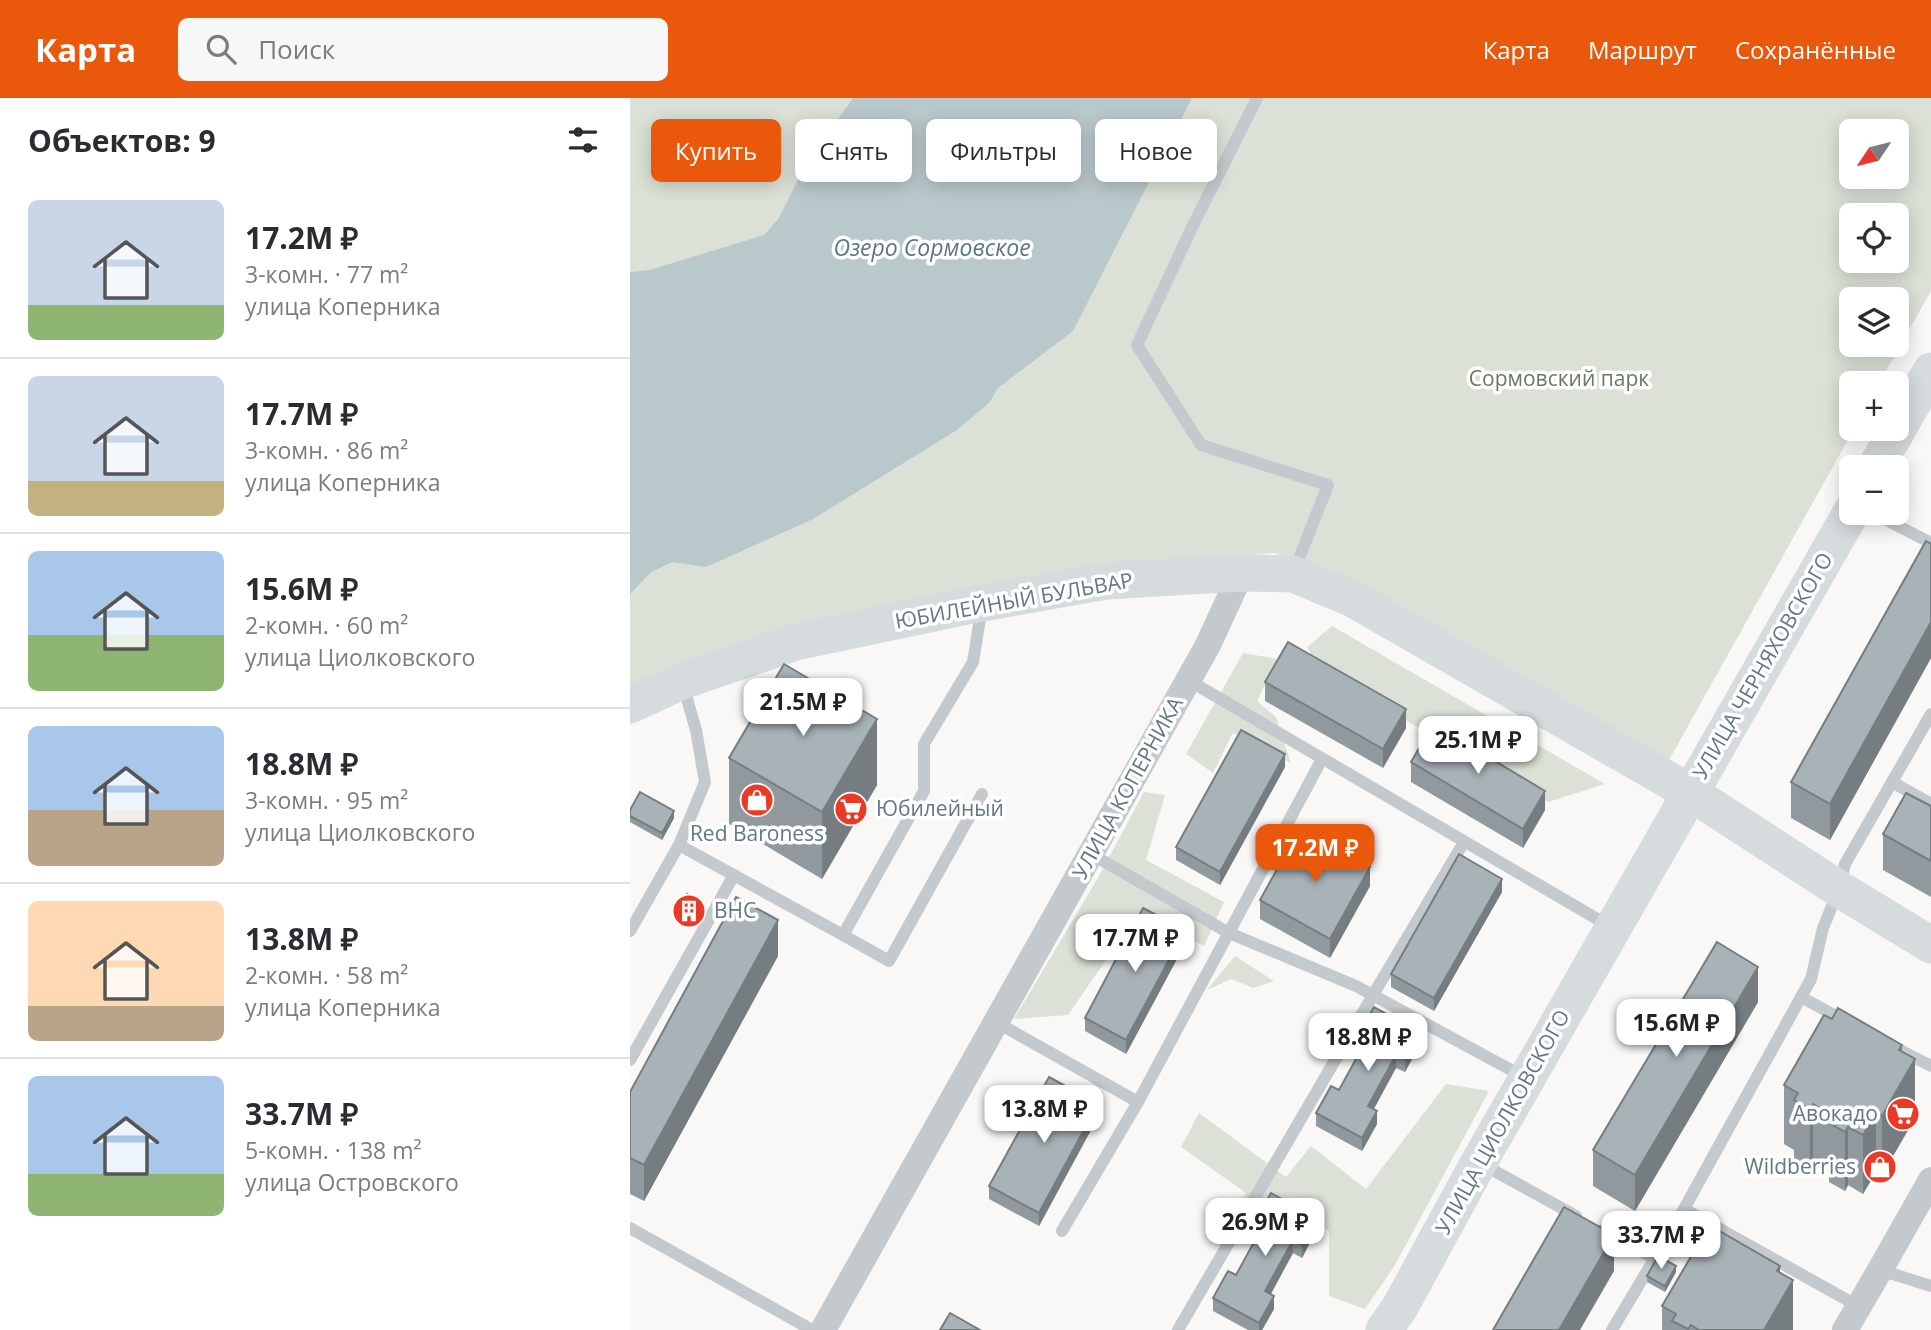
<!DOCTYPE html>
<html lang="ru">
<head>
<meta charset="utf-8">
<style>
  body { margin:0; font-family:"Open Sans",sans-serif; background:#f7f7f7; color:#2b2b33; height:100vh; display:flex; flex-direction:column; font-size:26px; white-space:nowrap }
  * { box-sizing:border-box; margin:0 }
  p { font-size:23px; color:#7c7c81 }
  .icon { flex:none; width:38px; height:38px; fill:none; stroke:currentColor; stroke-width:2; stroke-linecap:round; stroke-linejoin:round }
  .map { position:relative; flex:1; overflow:hidden }
  .sheet { display:flex; flex-direction:column; background:#fff; width:630px }
  .sheet>* { flex:none }
  .top-card { position:absolute; left:21px; top:21px; width:665px; height:63px; display:flex; gap:14px }
  .needle { width:46px; rotate:235deg }
  .fabs { position:absolute; left:1209px; top:21px; display:grid; gap:14px }
  .fabs a { display:grid; place-items:center; width:70px; height:70px; border-radius:10px; background:#fff; box-shadow:0 4px 18px #0003; font-size:35px }
  .price { position:absolute; translate:-50% -60px; padding:0 16px; border-radius:14px; background:#fff; color:#222; font-size:23px; line-height:46px; filter:drop-shadow(0 2px 4px #0008) }
  .price::after { content:''; position:absolute; left:50%; top:42px; width:21px; height:16px; margin-left:-10px; background:inherit; clip-path:polygon(0 0,100% 0,50% 100%) }
  .price.current { background:#ea580c; color:#fff }
  ul { padding:0; list-style:none }
  li { display:flex; align-items:center; gap:21px; height:175px; padding:0 28px }
  li+li { border-top:2px solid #e1e1e2 }
  li span { display:grid; place-items:center; flex:none; width:196px; height:140px; border-radius:10px; color:#555 }
  li>.icon { margin-inline-start:auto }
  span .icon { width:84px; height:84px; fill:#fffc; stroke-width:1 }
  li b { font-size:30px }
  h2 { display:flex; justify-content:space-between; align-items:center; height:84px; padding:0 28px; font-size:30px }
  .chip { padding:0 24px; border-radius:10px; background:#fff; box-shadow:0 4px 18px #0003; font-size:24px; line-height:63px }
  .chip.current { background:#ea580c; color:#fff }
  header { display:flex; align-items:center; gap:42px; box-sizing:border-box; height:98px; padding:0 35px; background:#ea580c; color:#fff }
  header strong { font-size:33px }
  nav { display:flex; gap:38px; margin-inline-start:auto; font-size:24px }
  .search { width:490px; height:63px; background:#f7f7f7; display:flex; align-items:center; gap:18px; box-sizing:border-box; padding:0 24px; border-radius:10px; color:#7c7c81; font-size:26px }
  main { display:flex; flex:1; min-height:0 }
  .map>svg:first-child { display:block }
</style>
</head>
<body>
<header>
<strong>Карта</strong>
<div class="search"><svg class="icon" aria-label="search" viewBox="0 0 24 24"><circle cx="10" cy="10" r="6"/><path d="M15 15l6 6"/></svg>Поиск</div>
<nav><a>Карта</a><a>Маршрут</a><a>Сохранённые</a></nav>
</header>
<main>
<section class="sheet">
<h2>Объектов: 9<svg class="icon" aria-label="filters" viewBox="0 0 24 24"><path d="M4 7h16M4 17h16"/><circle cx="9" cy="7" r="2"/><circle cx="15" cy="17" r="2"/></svg></h2>
<ul>
<li><span style="background:linear-gradient(#c9d6e8 75%,#8fb573 0)"><svg class="icon" aria-label="home" viewBox="0 0 24 24"><path d="M3 11l9-7 9 7M6 9v11h12V9"/></svg></span><div><b>17.2M ₽</b><p>3-комн. · 77 m²</p><p>улица Коперника</p></div></li>
<li><span style="background:linear-gradient(#c9d6e8 75%,#c2b280 0)"><svg class="icon" aria-label="home" viewBox="0 0 24 24"><path d="M3 11l9-7 9 7M6 9v11h12V9"/></svg></span><div><b>17.7M ₽</b><p>3-комн. · 86 m²</p><p>улица Коперника</p></div></li>
<li><span style="background:linear-gradient(#a9c7e8 60%,#8fb573 0)"><svg class="icon" aria-label="home" viewBox="0 0 24 24"><path d="M3 11l9-7 9 7M6 9v11h12V9"/></svg></span><div><b>15.6M ₽</b><p>2-комн. · 60 m²</p><p>улица Циолковского</p></div></li>
<li><span style="background:linear-gradient(#a9c7e8 60%,#b9a48a 0)"><svg class="icon" aria-label="home" viewBox="0 0 24 24"><path d="M3 11l9-7 9 7M6 9v11h12V9"/></svg></span><div><b>18.8M ₽</b><p>3-комн. · 95 m²</p><p>улица Циолковского</p></div></li>
<li><span style="background:linear-gradient(#ffd9b3 75%,#b9a48a 0)"><svg class="icon" aria-label="home" viewBox="0 0 24 24"><path d="M3 11l9-7 9 7M6 9v11h12V9"/></svg></span><div><b>13.8M ₽</b><p>2-комн. · 58 m²</p><p>улица Коперника</p></div></li>
<li><span style="background:linear-gradient(#a9c7e8 70%,#8fb573 0)"><svg class="icon" aria-label="home" viewBox="0 0 24 24"><path d="M3 11l9-7 9 7M6 9v11h12V9"/></svg></span><div><b>33.7M ₽</b><p>5-комн. · 138 m²</p><p>улица Островского</p></div></li>
</ul>
</section>
<div class="map">
<svg width="1301" height="1232" viewBox="0 0 1301 1232">
  <rect width="100%" height="100%" fill="#f9f8f6"/>
  <g fill="#dbe1d7" fill-rule="evenodd">
    <path d="M0,0H1301V193L1249,285H1222V331H1224L1039,662L719,486L645,455L497,466L0,593ZM1222,33H1267V79H1222ZM1222,117H1267V163H1222ZM1222,201H1267V247H1222Z"/>
    <polygon points="702,528 975,686 918,704 692,574 677,549"/>
    <polygon points="613,555 648,561 627,603 646,619 661,665 603,635 583,675 556,656"/>
    <polygon points="514,694 535,697 516,762 594,804 574,848 509,814 438,917 384,921 469,778"/>
    <polygon points="605,858 644,883 623,890 601,881 577,892"/>
    <polygon points="816,986 859,993 765,1167 735,1211 699,1198 699,1133 640,1100 617,1141 593,1133 616,1095 551,1049 569,1015 656,1079 681,1048 736,1091"/>
  </g>
  <polygon fill="#b9c8ca" points="223,0 562,0 443,233 368,290 359,305 327,332 183,421 76,469 42,464 21,474 0,496 0,174 20,172 134,137 149,120 174,69"/>
  <g fill="none" stroke-linecap="round" stroke-linejoin="round">
    <g stroke="#c3c9cc" stroke-width="12">
      <polyline points="627,0 565,123 507,247 571,347 698,387 664,473"/>
      <polyline points="1243,415 1301,445"/>
      <polyline points="558,582 981,829"/>
      <polyline points="53,587 66,632 75,684 49,747 213,837 294,693 294,646 343,564 352,508"/>
      <polyline points="1262,684 1301,706"/>
      <polyline points="461,756 599,835 726,888 896,980"/>
      <polyline points="0,833 49,747"/>
      <polyline points="213,837 259,863 352,696"/>
      <polyline points="1171,899 1217,924"/>
      <polyline points="366,924 508,1004"/>
      <polyline points="1258,946 1301,968"/>
      <polyline points="0,962 104,777"/>
      <polyline points="852,1066 946,1118"/>
      <polyline points="1054,1111 1228,1208"/>
      <polyline points="0,1130 182,1232"/>
      <polyline points="972,1132 1024,1160"/>
      <polyline points="432,1133 508,1004 692,661"/>
      <polyline points="1250,1172 1301,1188"/>
      <polyline points="548,1232 743,897 834,744"/>
      <polyline points="982,1232 1054,1111 1181,881 1193,830 1209,791 1215,766 1301,616"/>
    </g>
    <g stroke="#c3c9cc" stroke-width="26">
      <polyline points="193,1232 578,547 611,475"/>
      <polyline points="1215,1232 1250,1172 1301,1082"/>
    </g>
    <g stroke="#d6dbde" stroke-width="37">
      <polyline points="1246,369 1301,273"/>
      <polyline points="0,607 52,583 166,544 352,505 476,483 611,475 663,476 723,501 1061,695 1209,791 1301,847"/>
      <polyline points="754,1232 770,1209 849,1064 1222,413"/>
    </g>
  </g>
  <g fill="#909a9e">
    <polygon points="1301,446 1301,560 1200,742 1161,720 1161,684"/>
    <polygon points="635,584 776,630 753,670 635,603"/>
    <polygon points="99,660 247,687 192,781 99,726"/>
    <polygon points="781,664 915,712 893,750 781,684"/>
    <polygon points="655,669 590,787 546,762 546,749"/>
    <polygon points="1301,708 1301,799 1253,772 1253,736"/>
    <polygon points="0,712 44,720 32,742 0,724"/>
    <polygon points="740,788 700,860 630,821 630,802"/>
    <polygon points="872,794 804,913 761,889 761,876"/>
    <polygon points="50,809 70,809 62,823 50,816"/>
    <polygon points="555,846 496,956 455,933 455,920"/>
    <polygon points="148,858 14,1103 0,1096 0,994"/>
    <polygon points="1128,904 1005,1113 963,1088 963,1052"/>
    <polygon points="729,936 789,948 775,974 766,970 744,1011 747,1026 732,1053 686,1028 686,1015 709,992 731,951 729,949"/>
    <polygon points="1272,954 1285,1020 1252,1077 1246,1074 1233,1096 1218,1087 1215,1093 1199,1084 1199,1074 1183,1065 1180,1069 1164,1060 1164,1052 1154,1046 1154,987"/>
    <polygon points="468,1019 409,1128 359,1101 359,1088"/>
    <polygon points="626,1122 686,1133 672,1160 663,1155 641,1196 644,1211 632,1232 618,1232 583,1213 583,1200 606,1177 628,1136 626,1135"/>
    <polygon points="1080,1142 1150,1175 1163,1232 1032,1232 1032,1208"/>
    <polygon points="1046,1174 1035,1194 1017,1184 1017,1178"/>
  </g>
  <g fill="#767d81">
    <polygon points="1301,524 1301,560 1200,742 1200,706"/>
    <polygon points="776,611 776,630 753,670 753,651"/>
    <polygon points="247,621 247,687 192,781 192,714"/>
    <polygon points="655,656 655,669 590,787 590,774"/>
    <polygon points="915,693 915,712 893,750 893,731"/>
    <polygon points="44,713 44,720 32,742 32,735"/>
    <polygon points="740,769 740,788 700,860 700,841"/>
    <polygon points="872,781 872,794 804,913 804,900"/>
    <polygon points="70,803 70,809 62,823 62,817"/>
    <polygon points="148,822 148,858 14,1103 14,1067"/>
    <polygon points="555,832 555,846 496,956 496,942"/>
    <polygon points="1128,869 1128,904 1005,1113 1005,1077"/>
    <polygon points="789,934 789,948 775,974 775,961"/>
    <polygon points="1272,947 1272,983 1285,961 1285,1020 1252,1077 1252,1018 1269,952"/>
    <polygon points="766,957 766,970 738,1021 738,1008"/>
    <polygon points="468,1006 468,1019 409,1128 409,1115"/>
    <polygon points="1183,1006 1183,1065 1180,1069 1180,1011"/>
    <polygon points="747,1013 747,1026 732,1053 732,1040"/>
    <polygon points="1246,1015 1246,1074 1233,1096 1233,1037"/>
    <polygon points="1218,1029 1218,1087 1215,1093 1215,1034"/>
    <polygon points="686,1120 686,1133 672,1160 672,1147"/>
    <polygon points="984,1137 984,1173 950,1232 929,1232"/>
    <polygon points="663,1142 663,1155 635,1206 635,1193"/>
    <polygon points="1046,1168 1046,1174 1035,1194 1035,1188"/>
    <polygon points="1150,1168 1150,1205 1163,1182 1163,1232 1134,1232 1147,1173"/>
    <polygon points="644,1198 644,1211 632,1232 629,1232 629,1225"/>
  </g>
  <g fill="#a8b3b8" stroke="#767d81" stroke-width="2">
    <polygon points="1296,443 1301,446 1301,524 1200,706 1161,684"/>
    <polygon points="658,544 776,611 753,651 635,584"/>
    <polygon points="154,566 247,621 192,714 99,660"/>
    <polygon points="803,626 915,693 893,731 781,664"/>
    <polygon points="611,632 655,656 590,774 546,749"/>
    <polygon points="10,694 44,713 32,735 0,718 0,712"/>
    <polygon points="1276,695 1301,708 1301,763 1253,736"/>
    <polygon points="670,730 740,769 700,841 630,802"/>
    <polygon points="829,756 872,781 804,900 761,876"/>
    <polygon points="57,796 70,803 62,817 50,809"/>
    <polygon points="106,799 148,822 14,1067 0,1060 0,994"/>
    <polygon points="513,810 555,832 496,942 455,920"/>
    <polygon points="1087,844 1128,869 1005,1077 963,1052"/>
    <polygon points="744,909 789,934 775,961 766,957 738,1008 747,1013 732,1040 686,1015 701,988 709,992 737,941 729,936"/>
    <polygon points="1208,910 1272,947 1269,952 1285,961 1252,1018 1246,1015 1233,1037 1218,1029 1215,1034 1199,1025 1203,1018 1183,1006 1180,1011 1164,1002 1168,995 1154,987 1194,917 1202,921"/>
    <polygon points="419,979 468,1006 409,1115 359,1088"/>
    <polygon points="641,1095 686,1120 672,1147 663,1142 635,1193 644,1198 629,1225 583,1200 598,1173 606,1177 634,1126 626,1122"/>
    <polygon points="934,1109 984,1137 929,1232 863,1232"/>
    <polygon points="1086,1131 1150,1168 1147,1173 1163,1182 1134,1232 1069,1232 1061,1227 1058,1231 1042,1223 1046,1216 1032,1208 1073,1138 1080,1142"/>
    <polygon points="1028,1158 1046,1168 1035,1188 1017,1178"/>
    <polygon points="320,1215 350,1232 310,1232"/>
  </g>
  <defs>
    <symbol id="shop-disc" viewBox="-11 -11 22 22"><circle r="9.5" fill="#ea3a25" stroke="#fff"/><path d="M-5-2.5h2.3a2.7 3.5 0 0 1 5.4 0H5L5.5 6h-11ZM-1.5-2.5h3a1.5 2.3 0 0 0-3 0Z" fill="#fff"/></symbol>
    <symbol id="supermarket-disc" viewBox="-11 -11 22 22"><circle r="9.5" fill="#ea3a25" stroke="#fff"/><path d="M-6-5.5h2.5l.6 2H6L4.5 2H-2.5L-4.4-4H-6ZM-1.5 3.2a1.3 1.3 0 1 0 .1 0ZM3 3.2a1.3 1.3 0 1 0 .1 0Z" fill="#fff"/></symbol>
    <symbol id="building-disc" viewBox="-11 -11 22 22"><circle r="9.5" fill="#ea3a25" stroke="#fff"/><path d="M-4-6H4V6H1V3H-1V6H-4ZM-2.5-4.3h1.7v1.8h-1.7ZM.8-4.3h1.7v1.8H.8ZM-2.5-1h1.7V.8h-1.7ZM.8-1h1.7V.8H.8Z" fill="#fff"/></symbol>
  </defs>
  <g fill-rule="evenodd">
    <use href="#shop-disc" x="108" y="683" width="38" height="38"/>
    <use href="#supermarket-disc" x="202" y="692" width="38" height="38"/>
    <use href="#building-disc" x="40" y="794" width="38" height="38"/>
    <use href="#supermarket-disc" x="1254" y="997" width="38" height="38"/>
    <use href="#shop-disc" x="1231" y="1050" width="38" height="38"/>
  </g>
  <g text-anchor="middle" stroke-width="7" stroke-linejoin="round" paint-order="stroke">
    <g font-size="21" fill="#697a62" stroke="#fff">
      <text x="929" y="288">Сормовский парк</text>
    </g>
    <g font-size="21" fill="#627882" stroke="#fff">
      <text transform="translate(384 503) rotate(-10)" y="7">ЮБИЛЕЙНЫЙ БУЛЬВАР</text>
      <text transform="translate(1133 568) rotate(-60)" y="7">УЛИЦА ЧЕРНЯХОВСКОГО</text>
      <text transform="translate(498 690) rotate(-61)" y="7">УЛИЦА КОПЕРНИКА</text>
      <text transform="translate(873 1024) rotate(-61)" y="7">УЛИЦА ЦИОЛКОВСКОГО</text>
    </g>
    <g font-size="21" fill="#627882" stroke="#fff" text-anchor="start">
      <text x="246" y="718">Юбилейный</text>
      <text x="127" y="743" text-anchor="middle">Red Baroness</text>
      <text x="84" y="820">ВНС</text>
      <text x="1248" y="1023" text-anchor="end">Авокадо</text>
      <text x="1226" y="1076" text-anchor="end">Wildberries</text>
    </g>
    <g font-size="23" font-style="italic" fill="#5e787c" stroke="#fff">
      <text x="302" y="158">Озеро Сормовское</text>
    </g>
  </g>
</svg>
<div class="fabs">
<a><svg class="needle" viewBox="-14 -14 28 28"><path d="M0-13l5 13h-10z" fill="#e53935"/><path d="M0 13l5-13h-10z" fill="#7c7c81"/></svg></a>
<a><svg class="icon" aria-label="locate" viewBox="0 0 24 24"><circle cx="12" cy="12" r="6"/><path d="M12 2v4M12 18v4M2 12h4M18 12h4"/></svg></a>
<a><svg class="icon" aria-label="layers" viewBox="0 0 24 24"><path d="M12 4l9 5-9 5-9-5zM3 14l9 5 9-5"/></svg></a>
<a>+</a>
<a>−</a>
</div>
<b class="price" style="left:173px;top:640px">21.5M ₽</b>
<b class="price" style="left:848px;top:678px">25.1M ₽</b>
<b class="price current" style="left:685px;top:786px">17.2M ₽</b>
<b class="price" style="left:505px;top:876px">17.7M ₽</b>
<b class="price" style="left:1046px;top:961px">15.6M ₽</b>
<b class="price" style="left:738px;top:975px">18.8M ₽</b>
<b class="price" style="left:414px;top:1047px">13.8M ₽</b>
<b class="price" style="left:635px;top:1160px">26.9M ₽</b>
<b class="price" style="left:1031px;top:1173px">33.7M ₽</b>
<div class="top-card">
<a class="chip current">Купить</a>
<a class="chip">Снять</a>
<a class="chip">Фильтры</a>
<a class="chip">Новое</a>
</div>
</div>
</main>
</body>
</html>
